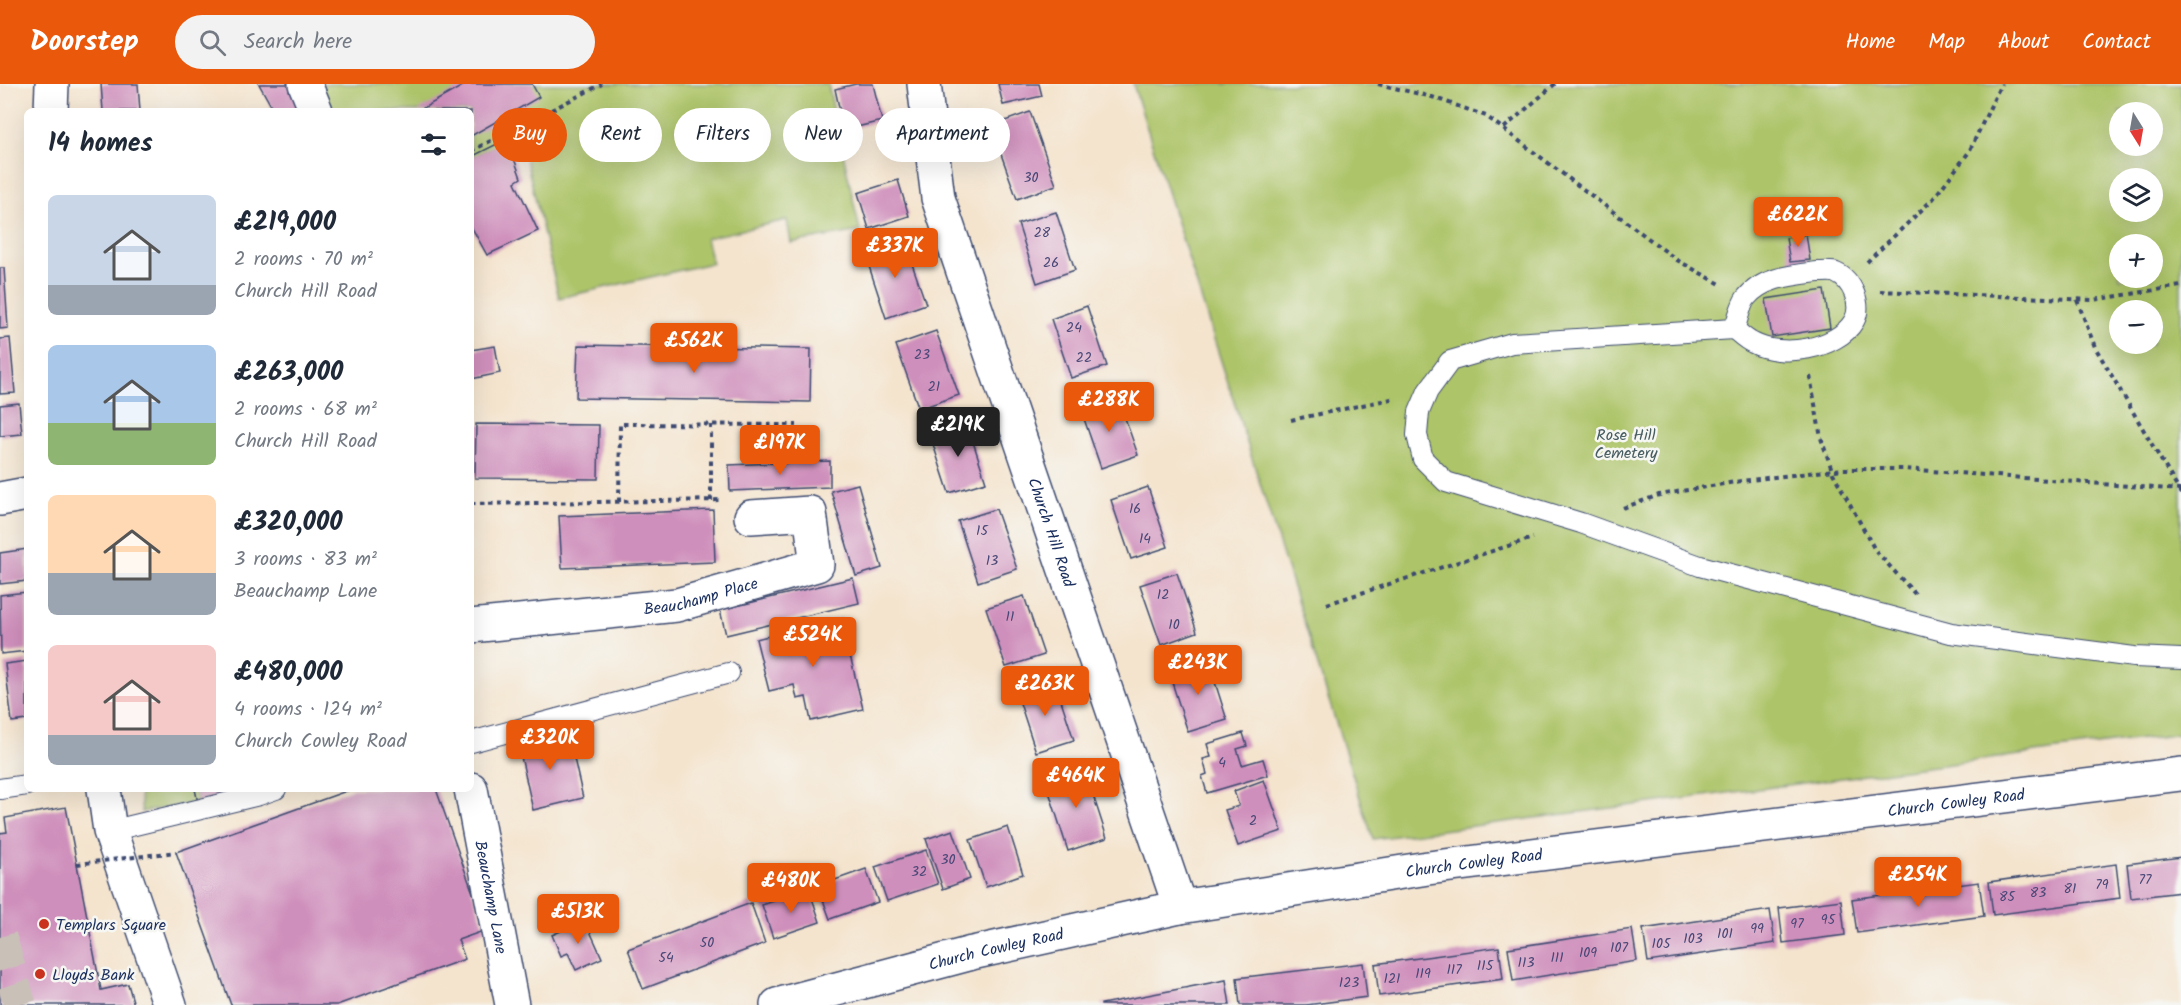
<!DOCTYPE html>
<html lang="en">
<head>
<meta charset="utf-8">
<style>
  body { margin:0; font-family:Kalam,sans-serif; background:#f2f2f3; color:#1f2937; height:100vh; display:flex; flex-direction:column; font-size:22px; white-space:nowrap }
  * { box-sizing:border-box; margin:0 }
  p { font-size:20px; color:#747a83 }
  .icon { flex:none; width:33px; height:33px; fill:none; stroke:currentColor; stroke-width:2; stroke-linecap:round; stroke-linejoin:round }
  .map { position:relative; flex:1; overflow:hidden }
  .drawer { position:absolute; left:24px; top:24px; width:450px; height:684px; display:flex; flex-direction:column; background:#fff; border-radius:9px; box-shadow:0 6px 24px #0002 }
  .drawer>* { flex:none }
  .banner { position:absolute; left:492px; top:24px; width:570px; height:54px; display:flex; gap:12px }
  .needle { width:39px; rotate:169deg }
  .controls { position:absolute; left:2109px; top:18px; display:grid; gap:12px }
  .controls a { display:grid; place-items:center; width:54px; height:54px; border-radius:50%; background:#fff; box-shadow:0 6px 24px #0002; font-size:30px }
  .price { position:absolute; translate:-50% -51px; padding:0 14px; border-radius:6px; background:#ea580c; color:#fff; font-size:20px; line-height:39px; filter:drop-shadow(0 2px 3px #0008) }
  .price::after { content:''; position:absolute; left:50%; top:36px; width:18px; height:14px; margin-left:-9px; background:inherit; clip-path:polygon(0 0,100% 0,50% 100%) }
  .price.active { background:#222; color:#fff }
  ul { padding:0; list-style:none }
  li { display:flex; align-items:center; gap:18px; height:150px; padding:0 24px }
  li span { display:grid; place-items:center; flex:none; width:168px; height:120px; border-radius:9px; color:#555 }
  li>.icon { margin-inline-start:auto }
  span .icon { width:72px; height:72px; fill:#fffc; stroke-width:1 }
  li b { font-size:26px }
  h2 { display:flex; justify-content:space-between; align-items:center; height:72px; padding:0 24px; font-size:26px }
  .pill { padding:0 21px; border-radius:27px; background:#fff; box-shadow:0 6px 24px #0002; font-size:21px; line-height:54px }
  .pill.active { background:#ea580c; color:#fff }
  header { display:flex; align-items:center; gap:36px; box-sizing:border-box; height:84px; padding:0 30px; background:#ea580c; color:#fff }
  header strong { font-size:28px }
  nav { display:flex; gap:33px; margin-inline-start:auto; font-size:21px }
  .search { width:420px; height:54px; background:#f2f2f3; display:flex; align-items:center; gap:15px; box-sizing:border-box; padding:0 21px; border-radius:33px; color:#747a83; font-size:22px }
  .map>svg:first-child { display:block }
</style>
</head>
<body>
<header>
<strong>Doorstep</strong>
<div class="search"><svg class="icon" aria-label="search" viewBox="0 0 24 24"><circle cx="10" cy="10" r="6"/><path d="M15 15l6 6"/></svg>Search here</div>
<nav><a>Home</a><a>Map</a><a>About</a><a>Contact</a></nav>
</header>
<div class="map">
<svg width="2181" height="921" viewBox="0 0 2181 921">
  <rect width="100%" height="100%" fill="#f6f6f2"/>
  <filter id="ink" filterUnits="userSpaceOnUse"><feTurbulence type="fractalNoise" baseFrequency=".0167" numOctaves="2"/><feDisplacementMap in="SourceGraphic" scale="12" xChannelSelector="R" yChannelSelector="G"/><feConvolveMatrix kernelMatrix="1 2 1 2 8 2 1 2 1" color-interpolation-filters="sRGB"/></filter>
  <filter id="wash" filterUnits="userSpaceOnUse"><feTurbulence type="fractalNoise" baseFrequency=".008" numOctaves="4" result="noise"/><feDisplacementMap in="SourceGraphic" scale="24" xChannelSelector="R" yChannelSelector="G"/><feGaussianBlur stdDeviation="1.35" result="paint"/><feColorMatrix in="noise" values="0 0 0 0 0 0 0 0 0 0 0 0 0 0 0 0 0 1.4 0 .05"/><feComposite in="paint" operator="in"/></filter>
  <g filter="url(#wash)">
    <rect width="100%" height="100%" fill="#f4e4ce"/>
    <g fill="#adc469" stroke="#647a64" stroke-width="1.5" fill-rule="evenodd">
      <polygon points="316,0 828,0 860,147 791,159 787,136 706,154 712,179 559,214 520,50 471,73 471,27 327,27"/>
      <path d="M1133,0H2181V650L1373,755ZM2120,28H2152V62H2120ZM2120,94H2152V128H2120ZM2120,160H2152V194H2120ZM2120,226H2152V260H2120Z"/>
      <polygon points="139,705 195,705 198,719 142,728"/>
    </g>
    <g id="blocks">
      <g fill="#cf8fbc">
        <polygon points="101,0 138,0 140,27 103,27"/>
        <polygon points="259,0 290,0 303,22 294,27 274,27"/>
        <polygon points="466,0 532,0 539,13 471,52 471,27 418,27"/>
        <polygon points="856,0 873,0 882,37 844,46 835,5"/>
        <polygon points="998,0 1039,0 1042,12 1003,21"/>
        <polygon points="1030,28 1056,101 1017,115 991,42"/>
        <polygon points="507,55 521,94 515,98 538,147 487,171 471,142 471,73"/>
        <polygon points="898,96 909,132 869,145 858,109"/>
        <polygon points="1056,128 1075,186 1037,199 1018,140"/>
        <polygon points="1806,150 1810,176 1790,178 1786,154"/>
        <polygon points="904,157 926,220 886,234 865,170"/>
        <polygon points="0,184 4,184 8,244 0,245"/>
        <polygon points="1824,206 1830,244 1772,253 1766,215"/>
        <polygon points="1087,222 1107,282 1071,294 1051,235"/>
        <polygon points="936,247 959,311 919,325 896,261"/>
        <polygon points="10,254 15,309 0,310 0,255"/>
        <polygon points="578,261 811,265 810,318 576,314"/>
        <polygon points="495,262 500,289 471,295 471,266"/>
        <polygon points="1118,314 1138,371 1101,384 1081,326"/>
        <polygon points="19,319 22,350 0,352 0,321"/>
        <polygon points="967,339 986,398 949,409 930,351"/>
        <polygon points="476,340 599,341 598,395 475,394"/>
        <polygon points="830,377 830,403 730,407 729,381"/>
        <polygon points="858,400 882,484 856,492 831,407"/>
        <polygon points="1148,403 1168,463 1131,475 1111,416"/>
        <polygon points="996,425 1017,485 978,498 958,437"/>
        <polygon points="713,426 715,478 562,484 559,432"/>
        <polygon points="27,465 27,497 0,500 0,469"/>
        <polygon points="1177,489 1197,548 1161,561 1140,501"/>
        <polygon points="853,494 859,519 726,551 720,526"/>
        <polygon points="27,508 27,567 1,570 0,511"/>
        <polygon points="1024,512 1044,571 1006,583 986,524"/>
        <polygon points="841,534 863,625 811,637 806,613 797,615 794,601 769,607 756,555"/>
        <polygon points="1208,576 1227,636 1188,648 1169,589"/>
        <polygon points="27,577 27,636 12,638 5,580"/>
        <polygon points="1055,598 1074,656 1036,668 1017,610"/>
        <polygon points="568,648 583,714 533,726 518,659"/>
        <polygon points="1243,649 1247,662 1237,665 1242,681 1263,675 1268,691 1207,709 1202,692 1207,690 1203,675 1211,673 1207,660"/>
        <polygon points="1084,683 1107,754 1068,767 1045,695"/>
        <polygon points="1264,696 1282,747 1238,762 1225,726 1239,722 1234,707"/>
        <polygon points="195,705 246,705 198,719"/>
        <polygon points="352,705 436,705 486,846 458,856 465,875 337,921 231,921 176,768"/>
        <polygon points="66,723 101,906 128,900 134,921 0,921 0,749 7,748 5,734"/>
        <polygon points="1008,743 1023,790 986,803 970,756"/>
        <polygon points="953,746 970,795 943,805 926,755"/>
        <polygon points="926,766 938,800 887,817 875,783"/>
        <polygon points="2181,773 2181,808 2131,814 2127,780"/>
        <polygon points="2116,780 2120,814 1993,831 1989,798"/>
        <polygon points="866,785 878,818 830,835 818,802"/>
        <polygon points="1979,798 1984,832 1857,849 1852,815"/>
        <polygon points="809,805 820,838 773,854 762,821"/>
        <polygon points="1841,816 1845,851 1783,859 1779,824"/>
        <polygon points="751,819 765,859 643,905 628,865"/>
        <polygon points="1770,826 1775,859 1648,878 1643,845"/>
        <polygon points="585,836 602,874 576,886 568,869 561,872 552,851"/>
        <polygon points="1632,845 1637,877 1513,897 1508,864"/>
        <polygon points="1499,863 1503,895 1379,912 1375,880"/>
        <polygon points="1363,879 1367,913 1306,921 1240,921 1237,894"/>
        <polygon points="1226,896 1230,921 1101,921 1101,920"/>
      </g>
    </g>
  </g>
  <g filter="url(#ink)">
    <use href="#blocks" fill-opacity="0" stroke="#3c4a6f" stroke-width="1.5"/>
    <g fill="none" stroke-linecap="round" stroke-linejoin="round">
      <polyline stroke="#c9c0b8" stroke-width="33" stroke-dasharray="33 16" stroke-linecap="butt" points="0,853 20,921"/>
      <defs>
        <g id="lane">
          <path d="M1818,188C1823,188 1832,187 1836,189C1852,196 1863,221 1854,237C1837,266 1781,274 1753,259C1746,256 1740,250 1734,245C1738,236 1740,222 1746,214C1762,193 1794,191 1818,188Z"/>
          <polyline points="1734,245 1512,259 1450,277 1428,307 1419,328 1417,351 1423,375 1446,398 1581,439 1700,482 1951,549 2134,573 2181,575"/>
          <polyline points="471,658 729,589"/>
          <polyline points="0,705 27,701"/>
          <polyline points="110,747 259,711 276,705"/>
        </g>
        <g id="street">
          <polyline points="305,0 316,27"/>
          <path id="s1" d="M924,0L938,114L1180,823"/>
          <polyline points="51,27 52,0"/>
          <polyline points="0,415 27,410"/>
          <path id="s2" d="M471,542L677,521L817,481L810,429L751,433"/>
          <polyline points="104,705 110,747 170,921"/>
          <path id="s3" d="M471,705L512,921"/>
        </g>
        <g id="secondary">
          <path id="s4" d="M777,921L972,869L1180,823L1428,784L2181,690"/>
        </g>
      </defs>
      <use href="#lane" stroke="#3c4a6f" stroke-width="22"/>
      <use href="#street" stroke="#3c4a6f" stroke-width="36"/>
      <use href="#secondary" stroke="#3c4a6f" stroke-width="36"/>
      <g stroke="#3c4a6f" stroke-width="4" stroke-dasharray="4.5 4.5" stroke-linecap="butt">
        <polyline points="1378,0 1432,13 1486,32 1677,176 1722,201"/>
        <polyline points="1504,44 1555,0"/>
        <polyline points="471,67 602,0"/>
        <polyline points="1867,178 1933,115 1969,68 2001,0"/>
        <polyline points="1880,207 2093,216 2181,202"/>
        <polyline points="2077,216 2095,263 2181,410"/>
        <polyline points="1810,292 1821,354 1833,389 1875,466 1915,510"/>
        <polyline points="1291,336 1396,314"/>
        <polyline points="711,417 711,341"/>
        <polyline points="619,418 620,340 797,341"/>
        <polyline points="471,420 722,416"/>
        <polyline points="1623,424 1659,411 1741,397 1843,385 1905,385 2181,406"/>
        <polyline points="1327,520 1533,454"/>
      </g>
      <use href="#lane" stroke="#fff" stroke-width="20"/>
      <use href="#street" stroke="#fff" stroke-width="33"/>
      <use href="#secondary" stroke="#fff" stroke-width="33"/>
      <polyline stroke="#3c4a6f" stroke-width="4" stroke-dasharray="4.5 4.5" stroke-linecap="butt" points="77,780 176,768"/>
    </g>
  </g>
  <g fill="#c8321e" stroke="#f6f6f2" stroke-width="2">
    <circle cx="44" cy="840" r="6"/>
    <circle cx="40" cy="890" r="6"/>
  </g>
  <g text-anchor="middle" stroke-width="5" stroke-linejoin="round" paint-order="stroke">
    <g font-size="14" fill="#484776">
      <text x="1031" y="98">30</text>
      <text x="1042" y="153">28</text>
      <text x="1051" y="183">26</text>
      <text x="1074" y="248">24</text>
      <text x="922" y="275">23</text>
      <text x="1084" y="278">22</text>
      <text x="934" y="307">21</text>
      <text x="1135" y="429">16</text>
      <text x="982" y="451">15</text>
      <text x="1145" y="459">14</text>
      <text x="992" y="481">13</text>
      <text x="1163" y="515">12</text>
      <text x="1010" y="537">11</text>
      <text x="1174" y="545">10</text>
      <text x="1222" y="683">4</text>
      <text x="1253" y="741">2</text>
      <text x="948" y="780">30</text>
      <text x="919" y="792">32</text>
      <text x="2145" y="800">77</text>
      <text x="2102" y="805">79</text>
      <text x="2070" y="809">81</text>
      <text x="2038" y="813">83</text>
      <text x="2007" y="817">85</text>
      <text x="1828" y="840">95</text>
      <text x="1797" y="844">97</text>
      <text x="1757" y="849">99</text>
      <text x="1725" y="854">101</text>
      <text x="1693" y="859">103</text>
      <text x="707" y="863">50</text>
      <text x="1661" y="864">105</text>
      <text x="1619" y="868">107</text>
      <text x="1588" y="873">109</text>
      <text x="666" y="878">54</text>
      <text x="1557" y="878">111</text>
      <text x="1526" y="883">113</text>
      <text x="1485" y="886">115</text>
      <text x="1454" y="890">117</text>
      <text x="1423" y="894">119</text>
      <text x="1392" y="899">121</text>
      <text x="1349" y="903">123</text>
    </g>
    <g font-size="16" fill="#475c61" stroke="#f6f6f2">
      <text x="1626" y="356">Rose Hill<tspan x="1626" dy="18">Cemetery</tspan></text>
    </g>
    <g font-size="16" fill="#1b2f5e" stroke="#f6f6f2">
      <text dy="6" stroke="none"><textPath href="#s1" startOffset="468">Church Hill Road</textPath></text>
      <text dy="6" stroke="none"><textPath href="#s2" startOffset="232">Beauchamp Place</textPath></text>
      <text dy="6" stroke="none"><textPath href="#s4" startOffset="1198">Church Cowley Road</textPath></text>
      <text dy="6" stroke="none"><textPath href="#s4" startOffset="712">Church Cowley Road</textPath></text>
      <text dy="6" stroke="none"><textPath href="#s3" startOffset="110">Beauchamp Lane</textPath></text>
      <text dy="6" stroke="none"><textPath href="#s4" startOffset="226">Church Cowley Road</textPath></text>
    </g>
    <g font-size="16" fill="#1b2f5e" stroke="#f6f6f2" text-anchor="start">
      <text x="56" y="846">Templars Square</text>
      <text x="52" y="896">Lloyds Bank</text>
    </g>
  </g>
</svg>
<div class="controls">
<a><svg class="needle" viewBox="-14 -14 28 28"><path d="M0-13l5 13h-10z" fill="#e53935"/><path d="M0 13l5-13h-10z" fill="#747a83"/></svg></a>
<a><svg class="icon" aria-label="layers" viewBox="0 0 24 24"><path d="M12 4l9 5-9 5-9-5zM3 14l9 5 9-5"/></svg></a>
<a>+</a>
<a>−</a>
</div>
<b class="price" style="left:1798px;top:164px">£622K</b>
<b class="price" style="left:895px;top:195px">£337K</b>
<b class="price" style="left:694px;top:290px">£562K</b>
<b class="price" style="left:1109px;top:349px">£288K</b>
<b class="price active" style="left:958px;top:374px">£219K</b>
<b class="price" style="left:780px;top:392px">£197K</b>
<b class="price" style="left:813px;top:584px">£524K</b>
<b class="price" style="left:1198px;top:612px">£243K</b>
<b class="price" style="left:1045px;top:633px">£263K</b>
<b class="price" style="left:550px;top:687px">£320K</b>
<b class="price" style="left:1076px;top:725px">£464K</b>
<b class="price" style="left:1918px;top:824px">£254K</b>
<b class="price" style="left:791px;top:830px">£480K</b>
<b class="price" style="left:578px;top:861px">£513K</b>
<div class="banner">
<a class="pill active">Buy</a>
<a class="pill">Rent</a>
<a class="pill">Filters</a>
<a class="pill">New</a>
<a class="pill">Apartment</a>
</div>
<section class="drawer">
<h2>14 homes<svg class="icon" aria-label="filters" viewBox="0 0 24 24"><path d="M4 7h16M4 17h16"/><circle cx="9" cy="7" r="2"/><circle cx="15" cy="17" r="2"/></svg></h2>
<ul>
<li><span style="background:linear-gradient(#c9d6e8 75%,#9aa5b1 0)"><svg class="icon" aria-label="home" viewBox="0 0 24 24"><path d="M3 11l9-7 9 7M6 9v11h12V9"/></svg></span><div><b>£219,000</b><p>2 rooms · 70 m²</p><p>Church Hill Road</p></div></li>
<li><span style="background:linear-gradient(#a9c7e8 65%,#8fb573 0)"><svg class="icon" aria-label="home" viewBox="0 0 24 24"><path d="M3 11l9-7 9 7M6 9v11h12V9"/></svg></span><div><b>£263,000</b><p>2 rooms · 68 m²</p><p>Church Hill Road</p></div></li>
<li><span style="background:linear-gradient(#ffd9b3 65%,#9aa5b1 0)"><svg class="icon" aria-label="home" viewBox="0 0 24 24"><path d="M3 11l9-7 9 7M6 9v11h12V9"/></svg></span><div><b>£320,000</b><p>3 rooms · 83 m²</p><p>Beauchamp Lane</p></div></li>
<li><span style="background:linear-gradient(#f6c9c9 75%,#9aa5b1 0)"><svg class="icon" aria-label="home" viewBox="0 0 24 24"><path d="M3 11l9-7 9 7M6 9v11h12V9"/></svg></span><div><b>£480,000</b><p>4 rooms · 124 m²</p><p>Church Cowley Road</p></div></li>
</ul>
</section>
</div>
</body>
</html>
